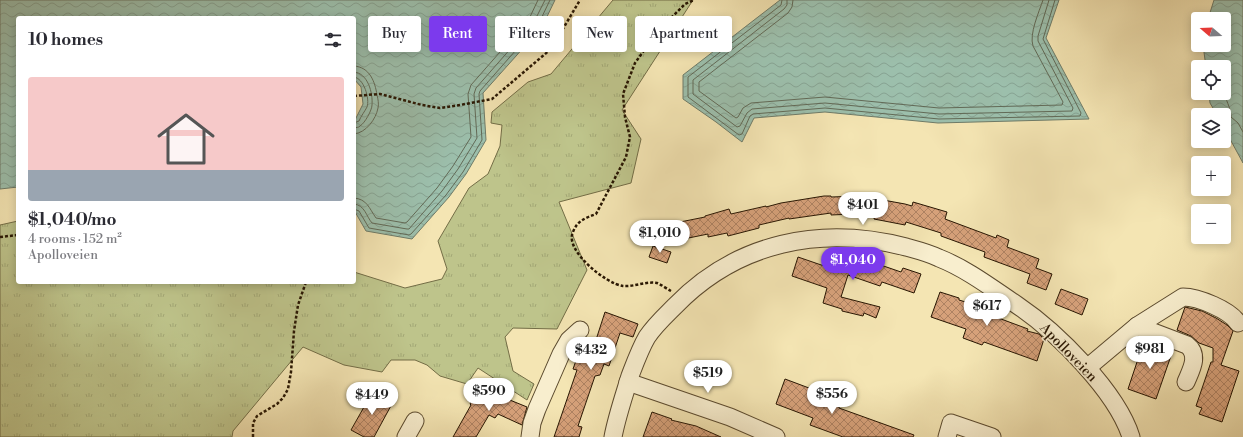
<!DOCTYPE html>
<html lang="en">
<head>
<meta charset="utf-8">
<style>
  body { margin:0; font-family:"Libre Bodoni",serif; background:#f2f2f3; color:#2b2b33; height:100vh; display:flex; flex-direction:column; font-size:15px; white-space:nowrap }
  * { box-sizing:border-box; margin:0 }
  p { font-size:13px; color:#7c7c81 }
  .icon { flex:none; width:22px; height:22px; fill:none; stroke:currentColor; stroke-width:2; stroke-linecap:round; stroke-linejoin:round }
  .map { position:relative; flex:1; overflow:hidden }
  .side { position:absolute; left:16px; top:16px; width:340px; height:268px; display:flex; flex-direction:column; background:#fff; border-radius:4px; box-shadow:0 2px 10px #0003 }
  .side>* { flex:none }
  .top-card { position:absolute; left:368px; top:16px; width:380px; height:36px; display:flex; gap:8px }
  .needle { width:26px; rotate:289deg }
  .fabs { position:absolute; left:1191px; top:12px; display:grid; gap:8px }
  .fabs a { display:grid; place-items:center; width:40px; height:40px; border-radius:4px; background:#fff; box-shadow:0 2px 10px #0003; font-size:20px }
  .price { position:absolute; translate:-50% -34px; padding:0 9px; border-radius:14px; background:#fff; color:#222; font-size:13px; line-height:26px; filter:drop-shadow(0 1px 2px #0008) }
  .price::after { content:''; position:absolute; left:50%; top:24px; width:12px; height:9px; margin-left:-6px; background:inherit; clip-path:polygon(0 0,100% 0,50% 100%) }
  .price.active { background:#7c3aed; color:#fff }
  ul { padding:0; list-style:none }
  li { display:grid; align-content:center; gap:8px; height:212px; padding:0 12px }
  li span { display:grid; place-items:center; height:124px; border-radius:4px; color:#555 }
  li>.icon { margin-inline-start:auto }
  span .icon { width:72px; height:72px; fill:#fffc; stroke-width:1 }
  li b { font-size:17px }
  h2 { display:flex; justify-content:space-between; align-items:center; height:48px; padding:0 12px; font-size:17px }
  .chip { padding:0 14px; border-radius:4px; background:#fff; box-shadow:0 2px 10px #0003; font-size:14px; line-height:36px }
  .chip.active { background:#7c3aed; color:#fff }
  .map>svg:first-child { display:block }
</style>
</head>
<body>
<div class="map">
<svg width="1243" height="437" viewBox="0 0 1243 437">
  <defs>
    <pattern id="grass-tufts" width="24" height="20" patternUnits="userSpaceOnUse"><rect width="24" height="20" fill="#bec48b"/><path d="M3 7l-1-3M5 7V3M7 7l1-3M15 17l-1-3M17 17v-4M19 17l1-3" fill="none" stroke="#a3a876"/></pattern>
    <pattern id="water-waves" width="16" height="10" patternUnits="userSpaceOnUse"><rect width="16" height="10" fill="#9cbfac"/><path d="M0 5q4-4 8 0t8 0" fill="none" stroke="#86a392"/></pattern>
    <pattern id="building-cross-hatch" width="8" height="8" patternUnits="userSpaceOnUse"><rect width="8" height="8" fill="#d6a17a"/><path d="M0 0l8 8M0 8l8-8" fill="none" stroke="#ae8262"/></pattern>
  </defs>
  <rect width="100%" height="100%" fill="#f4e5b3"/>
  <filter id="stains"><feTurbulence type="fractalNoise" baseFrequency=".005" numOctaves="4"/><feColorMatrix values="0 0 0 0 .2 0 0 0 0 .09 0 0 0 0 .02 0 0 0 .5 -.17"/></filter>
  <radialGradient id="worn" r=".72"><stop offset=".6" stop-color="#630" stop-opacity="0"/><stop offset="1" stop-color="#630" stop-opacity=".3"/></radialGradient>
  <polygon fill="url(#grass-tufts)" stroke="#736d46" points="613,0 693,0 622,110 641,139 631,183 559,202 587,270 557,329 513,328 505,337 513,371 534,384 527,400 478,368 467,384 440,376 427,365 415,360 391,360 382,372 344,365 303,347 233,431 232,437 0,437 0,225 18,221 18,282 354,282 354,272 405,288 442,279 447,269 438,241 469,188 488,174 500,146 502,125 491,123 492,112 528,82 551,74"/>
  <g fill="url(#water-waves)" stroke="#6e7b68">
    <polygon points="0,0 555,0 542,27 483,93 486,140 466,174 449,197 412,239 366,231 354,210 354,122 363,104 361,87 354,79 354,18 18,18 18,187 0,189"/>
    <polygon points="780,0 1059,0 1046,38 1089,119 938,123 825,112 754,118 742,142 716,122 683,99 683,75"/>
    <polygon points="1214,0 1243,0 1243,163 1224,128 1224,115 1217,115 1210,103 1209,93 1224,93 1224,67 1206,67 1203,45 1224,45 1224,19 1208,19"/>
  </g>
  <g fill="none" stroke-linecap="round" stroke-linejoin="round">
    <g stroke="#626a57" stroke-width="1">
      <polyline points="782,0 781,5 688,77 688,97 739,135 742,134 750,116 753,114 825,108 939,119 1080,116 1081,113 1043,39 1055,0"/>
      <polyline points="787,0 787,5 784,9 693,80 693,94 737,127 740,126 747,113 752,109 825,103 939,114 1072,111 1073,108 1038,41 1038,36 1049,0"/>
      <path d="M793,0L792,7L788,13L699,82V91L736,118L738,117L743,108L751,103L825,97L939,108L1062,105L1063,102L1033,46C1029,34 1039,12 1043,0"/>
      <path d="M354,66C370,67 375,82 377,95C378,99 379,104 378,108C376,119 366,133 354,134"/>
      <path d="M354,72C368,73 373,93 372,105C372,110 365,123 360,126C358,128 357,127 354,128"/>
      <path d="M354,77C364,78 370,99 367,107C365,111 361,116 359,121L354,123"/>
      <path d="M1224,91C1225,100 1231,107 1231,117L1238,123L1243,132"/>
      <path d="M354,198C367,199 369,208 376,218L405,223L407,222L437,188L453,166L471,137L468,94L471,85L529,19L538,0"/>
      <path d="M354,204C365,205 366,216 372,223L407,229H409L442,191L458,169L477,138L474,94L476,88L534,22L545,0"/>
      <polyline points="354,209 359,211 369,228 409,235 411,234 446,195 463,172 482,140 479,94 480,91 538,25 550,0"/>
    </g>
  </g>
  <g fill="url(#building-cross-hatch)" stroke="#281602">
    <polygon points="824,196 831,196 831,197 861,196 905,204 912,206 913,202 947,212 945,219 996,238 997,235 1009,240 1007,247 1039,259 1036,268 1052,274 1046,290 1027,283 1030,274 984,257 985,252 941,236 941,233 906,222 905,225 874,219 875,213 831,215 831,213 789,219 789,218 759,225 759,228 728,236 727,233 708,237 708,234 669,242 665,225 705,217 705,216 729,209 731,214 766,206 766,207 781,203"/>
    <polygon points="653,246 671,252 667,263 649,257"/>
    <polygon points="798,257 830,268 834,257 867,268 869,261 901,272 903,268 921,274 914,293 882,282 880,286 848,275 841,297 880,307 876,318 864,313 863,316 842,311 842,309 823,303 827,288 792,276"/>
    <polygon points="1061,289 1088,299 1082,315 1055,304"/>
    <polygon points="940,292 959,298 959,300 969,303 968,305 993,314 993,316 1028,329 1027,331 1039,334 1044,339 1037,361 984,342 982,345 963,338 966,329 931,317"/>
    <polygon points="1185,307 1202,311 1216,318 1227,325 1233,331 1221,365 1239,371 1222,422 1199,414 1202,408 1196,406 1211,362 1213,362 1213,348 1199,343 1191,336 1177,330"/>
    <polygon points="605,312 638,324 633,337 620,333 609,366 604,364 600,375 595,376 578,426 582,427 579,437 554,437 577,370 573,369 582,344 586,345 586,344 594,346"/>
    <polygon points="1150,342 1173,350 1156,399 1128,389 1143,344 1149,347"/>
    <polygon points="785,379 817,391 815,397 839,406 839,408 914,435 913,437 843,437 810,425 813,418 776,404"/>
    <polygon points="483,384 501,394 500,396 527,407 522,425 498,414 495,418 489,415 476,437 453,437 471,405 470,404 479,388 480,389"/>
    <polygon points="373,391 393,402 374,437 364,437 351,430"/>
    <polygon points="652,412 672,419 671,420 696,426 721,437 643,437"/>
  </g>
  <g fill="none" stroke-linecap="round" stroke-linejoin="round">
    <defs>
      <g id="minor">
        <path d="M1137,326L1187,345C1200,355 1191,370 1186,382"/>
        <path d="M1087,368L1137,326L1183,297C1198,297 1230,310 1238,323"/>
        <polyline points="628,382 730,417 776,437"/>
        <polyline points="406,437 415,421"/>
        <polyline points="530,437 532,423 537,409 561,354 569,340 580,330"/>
        <path d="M613,437C617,416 624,396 630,376C635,363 640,349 647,337C655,325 665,316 675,306C737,242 821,225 906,247C917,250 929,253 939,258C967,269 993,289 1017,305C1057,332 1117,392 1131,437"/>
        <polyline points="947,437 951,423 992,437"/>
      </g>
    </defs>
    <use href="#minor" stroke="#5b4a2e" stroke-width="19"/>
    <g stroke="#281602" stroke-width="2.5" stroke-dasharray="3 2" stroke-linecap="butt">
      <polyline points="354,96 380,94 422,105 440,108 460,105 492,99 551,49 580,0"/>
      <polyline points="0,237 18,235"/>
      <path d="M671,291C667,289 662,285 657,283C646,281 634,287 623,286C606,284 564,250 573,232C577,221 585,218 596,214L626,157L630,137L625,117L623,94L635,63L658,31L685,4L694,0"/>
      <polyline points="253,437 253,423 257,416 277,404 283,398 288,389 291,372 294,331 298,305 306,282"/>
    </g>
    <use href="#minor" stroke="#f8eece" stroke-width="17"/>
  </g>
  <g text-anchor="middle" stroke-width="3" stroke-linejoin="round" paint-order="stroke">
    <g font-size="14" fill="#281602" stroke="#f8eece">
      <text transform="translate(1069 352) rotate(46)" y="5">Apolloveien</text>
    </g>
  </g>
  <rect width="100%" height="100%" filter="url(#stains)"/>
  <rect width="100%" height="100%" fill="url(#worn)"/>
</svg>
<div class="fabs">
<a><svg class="needle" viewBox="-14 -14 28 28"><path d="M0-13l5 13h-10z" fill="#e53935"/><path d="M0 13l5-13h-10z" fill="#7c7c81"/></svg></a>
<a><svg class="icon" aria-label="locate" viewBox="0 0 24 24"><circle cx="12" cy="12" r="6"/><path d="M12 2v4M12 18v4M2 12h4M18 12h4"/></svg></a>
<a><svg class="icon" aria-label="layers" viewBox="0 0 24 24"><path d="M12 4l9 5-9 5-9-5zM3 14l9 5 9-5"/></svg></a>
<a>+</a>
<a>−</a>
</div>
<b class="price" style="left:863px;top:226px">$401</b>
<b class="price" style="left:660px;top:254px">$1,010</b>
<b class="price active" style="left:853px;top:281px">$1,040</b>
<b class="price" style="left:987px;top:327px">$617</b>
<b class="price" style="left:1150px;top:370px">$981</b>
<b class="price" style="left:591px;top:371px">$432</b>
<b class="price" style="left:708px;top:394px">$519</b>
<b class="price" style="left:489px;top:412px">$590</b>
<b class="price" style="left:832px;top:415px">$556</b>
<b class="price" style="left:372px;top:416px">$449</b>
<div class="top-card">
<a class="chip">Buy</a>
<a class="chip active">Rent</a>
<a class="chip">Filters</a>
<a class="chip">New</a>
<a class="chip">Apartment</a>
</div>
<section class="side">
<h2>10 homes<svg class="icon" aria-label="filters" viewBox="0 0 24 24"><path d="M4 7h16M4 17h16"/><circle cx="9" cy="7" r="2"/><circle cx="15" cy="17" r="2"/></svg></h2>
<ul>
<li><span style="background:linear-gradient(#f6c9c9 75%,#9aa5b1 0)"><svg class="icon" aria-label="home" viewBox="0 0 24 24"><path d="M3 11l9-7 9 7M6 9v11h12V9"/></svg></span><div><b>$1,040/mo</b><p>4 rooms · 152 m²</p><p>Apolloveien</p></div></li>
</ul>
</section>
</div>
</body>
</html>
